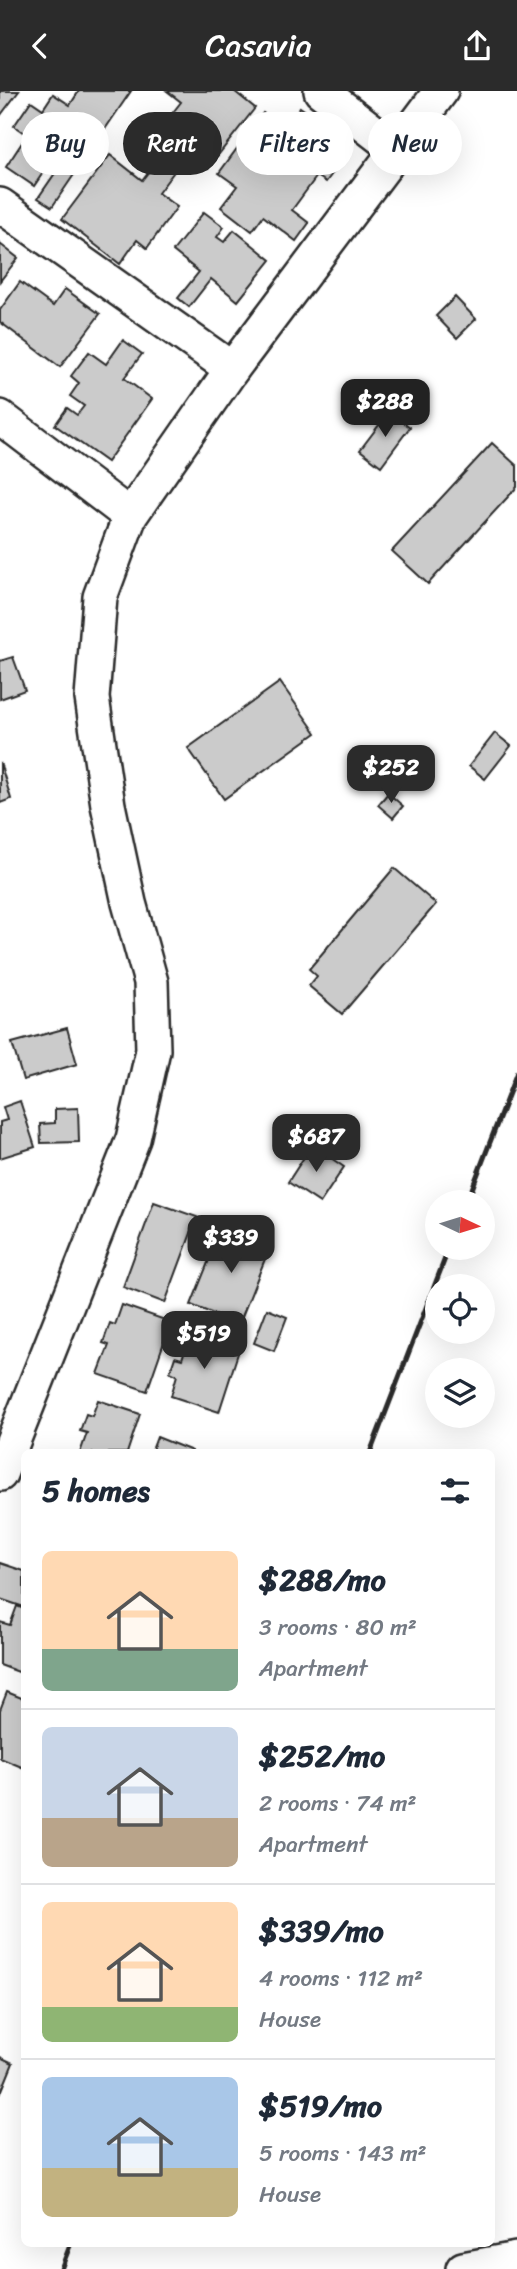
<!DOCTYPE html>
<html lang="en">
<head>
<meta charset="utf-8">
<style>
  body { margin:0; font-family:Sriracha,sans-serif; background:#f6f6f7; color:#1f2937; height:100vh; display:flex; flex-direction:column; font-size:26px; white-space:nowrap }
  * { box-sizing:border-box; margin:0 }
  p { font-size:23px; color:#747a83 }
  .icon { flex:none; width:38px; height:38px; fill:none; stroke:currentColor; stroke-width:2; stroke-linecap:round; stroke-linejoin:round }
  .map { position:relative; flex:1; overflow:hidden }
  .drawer { position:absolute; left:21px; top:1358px; width:474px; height:798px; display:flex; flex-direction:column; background:#fff; border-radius:10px; box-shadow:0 7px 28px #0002 }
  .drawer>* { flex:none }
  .top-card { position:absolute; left:21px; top:21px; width:476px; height:63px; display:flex; gap:14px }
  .needle { width:46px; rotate:94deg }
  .buttons { position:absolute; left:425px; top:1099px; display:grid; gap:14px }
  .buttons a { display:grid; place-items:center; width:70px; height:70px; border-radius:50%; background:#fff; box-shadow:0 7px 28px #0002; font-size:35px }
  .price { position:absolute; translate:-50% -60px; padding:0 16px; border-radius:14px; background:#2b2b2b; color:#fff; font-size:23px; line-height:46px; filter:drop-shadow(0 2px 4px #0008) }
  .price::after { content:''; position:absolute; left:50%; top:42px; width:21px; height:16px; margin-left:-10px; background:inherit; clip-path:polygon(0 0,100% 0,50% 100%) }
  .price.selected { background:#222; color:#fff }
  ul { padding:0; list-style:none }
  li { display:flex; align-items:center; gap:21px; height:175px; padding:0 21px }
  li+li { border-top:2px solid #e0e1e3 }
  li span { display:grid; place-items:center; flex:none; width:196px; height:140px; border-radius:10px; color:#555 }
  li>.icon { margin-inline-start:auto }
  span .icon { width:84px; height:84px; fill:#fffc; stroke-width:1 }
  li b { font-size:30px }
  h2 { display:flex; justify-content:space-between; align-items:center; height:84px; padding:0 21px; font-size:30px }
  .chip { padding:0 24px; border-radius:32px; background:#fff; box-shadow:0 7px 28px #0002; font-size:24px; line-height:63px }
  .chip.selected { background:#2b2b2b; color:#fff }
  header { display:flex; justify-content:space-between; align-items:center; height:91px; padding:0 21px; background:#2b2b2b; color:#fff; font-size:32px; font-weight:600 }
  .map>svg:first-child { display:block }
</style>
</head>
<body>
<header><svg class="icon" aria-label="back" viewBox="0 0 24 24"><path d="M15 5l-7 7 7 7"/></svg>Casavia<svg class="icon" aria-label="share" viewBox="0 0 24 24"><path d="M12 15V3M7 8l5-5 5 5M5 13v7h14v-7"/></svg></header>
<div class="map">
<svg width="517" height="2178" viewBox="0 0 517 2178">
  <rect width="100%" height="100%" fill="#fff"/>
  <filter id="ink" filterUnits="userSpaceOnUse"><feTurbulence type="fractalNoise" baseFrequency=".0143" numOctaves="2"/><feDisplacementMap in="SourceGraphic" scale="14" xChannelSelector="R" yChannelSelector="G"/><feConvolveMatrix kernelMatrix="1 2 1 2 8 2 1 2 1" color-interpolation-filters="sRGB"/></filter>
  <g filter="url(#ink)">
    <g fill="#cbcbcb" stroke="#2b2b2b" stroke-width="2">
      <polygon points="0,0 19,0 0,25"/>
      <polygon points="79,0 131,0 52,116 38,107 62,72 53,67 34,95 6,76 27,44 14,35 31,10 43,18 53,3 70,14"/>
      <polygon points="167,0 234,0 255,17 208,77 159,39 181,11"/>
      <polygon points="300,16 317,28 308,41 343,68 326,91 317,85 292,119 309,132 296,150 263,125 252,140 221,116 237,95 219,82 263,22 284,38"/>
      <polygon points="163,62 179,74 158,102 177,116 147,157 137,149 120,173 62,128 110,64 142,89"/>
      <polygon points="204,121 224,136 217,146 224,151 234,139 271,169 238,210 211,188 189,216 178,207 199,181 173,160"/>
      <polygon points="0,153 18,167 0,190"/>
      <polygon points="20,191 53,215 65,198 100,223 60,276 0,231 0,219"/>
      <polygon points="455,206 476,228 457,247 436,225"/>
      <polygon points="123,249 142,263 124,287 152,308 107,371 55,334 67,317 77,324 84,315 70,305 79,292 71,285 89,261 106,273"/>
      <polygon points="389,321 410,336 381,375 360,359"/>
      <polygon points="492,352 517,375 517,396 428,493 392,460"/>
      <polygon points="13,566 25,599 0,608 0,570"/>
      <polygon points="280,591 316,642 224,708 188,657"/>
      <polygon points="495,642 511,655 485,688 469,675"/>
      <polygon points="0,671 11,708 0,712"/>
      <polygon points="388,702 403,715 393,727 378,714"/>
      <polygon points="394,777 436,813 342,923 309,895 317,885 309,878"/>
      <polygon points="67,937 77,973 23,989 12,952"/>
      <polygon points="20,1010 35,1056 0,1067 0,1031 7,1029 3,1016"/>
      <polygon points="78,1017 79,1051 41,1052 40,1033 55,1032 55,1018"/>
      <polygon points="312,1054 344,1076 320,1112 288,1091"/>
      <polygon points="154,1111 197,1126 165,1212 123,1196"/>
      <polygon points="223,1134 271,1153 239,1233 191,1214"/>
      <polygon points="122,1214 171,1231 147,1300 98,1283 109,1254 103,1252 110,1232 115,1234"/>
      <polygon points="267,1218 287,1226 274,1260 254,1252"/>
      <polygon points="191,1241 240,1256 219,1321 171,1305 177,1284 170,1281 175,1266 182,1268"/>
      <polygon points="98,1309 140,1323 127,1362 80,1362 87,1342 80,1340 86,1323 92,1325"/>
      <polygon points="157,1346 192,1360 192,1362 151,1362"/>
      <polygon points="0,1472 24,1480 24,1516 0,1508"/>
      <polygon points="17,1515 24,1518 24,1583 0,1574 0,1531 10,1534"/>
      <polygon points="7,1601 24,1608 24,1677 0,1667 0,1619"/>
      <polygon points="0,1966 13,1972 0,2004"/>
    </g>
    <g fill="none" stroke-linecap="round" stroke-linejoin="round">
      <defs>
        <g id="minor">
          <polyline points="321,0 397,59"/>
          <polyline points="0,114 232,278"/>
          <polyline points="0,326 130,425"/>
          <polyline points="0,1383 133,1048 153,959 151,891 129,812 108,714 92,607 100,506 130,425 232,278 441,0"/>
          <polyline points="463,2178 517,2168"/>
        </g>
      </defs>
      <use href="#minor" stroke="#2b2b2b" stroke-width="38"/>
      <use href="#minor" stroke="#fff" stroke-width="33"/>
      <g stroke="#2b2b2b" stroke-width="5">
        <polyline points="467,1111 517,981"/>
        <polyline points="370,1362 449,1157"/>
        <polyline points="61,2178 71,2152"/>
      </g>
    </g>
  </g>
</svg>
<div class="buttons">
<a><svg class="needle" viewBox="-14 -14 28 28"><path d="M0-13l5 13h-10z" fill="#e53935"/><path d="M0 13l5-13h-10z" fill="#747a83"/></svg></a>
<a><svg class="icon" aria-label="locate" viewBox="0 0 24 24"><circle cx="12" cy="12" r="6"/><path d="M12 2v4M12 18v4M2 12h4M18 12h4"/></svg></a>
<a><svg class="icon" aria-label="layers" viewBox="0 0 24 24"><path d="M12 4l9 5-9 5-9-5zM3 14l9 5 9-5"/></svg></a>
</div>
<b class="price selected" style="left:385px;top:348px">$288</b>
<b class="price" style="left:391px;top:714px">$252</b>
<b class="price" style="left:316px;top:1083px">$687</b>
<b class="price" style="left:231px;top:1184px">$339</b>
<b class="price" style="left:204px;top:1280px">$519</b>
<div class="top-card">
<a class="chip">Buy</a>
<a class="chip selected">Rent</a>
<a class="chip">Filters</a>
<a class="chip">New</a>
</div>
<section class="drawer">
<h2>5 homes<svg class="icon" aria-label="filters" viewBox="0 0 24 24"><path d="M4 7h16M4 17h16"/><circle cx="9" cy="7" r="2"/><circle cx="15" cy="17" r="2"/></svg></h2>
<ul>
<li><span style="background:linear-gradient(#ffd9b3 70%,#7fa58c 0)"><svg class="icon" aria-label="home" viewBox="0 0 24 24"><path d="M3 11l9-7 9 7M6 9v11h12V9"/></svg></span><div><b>$288/mo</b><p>3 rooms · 80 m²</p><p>Apartment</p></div></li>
<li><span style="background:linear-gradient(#c9d6e8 65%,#b9a48a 0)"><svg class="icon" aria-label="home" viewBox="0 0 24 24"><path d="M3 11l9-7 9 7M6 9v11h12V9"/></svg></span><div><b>$252/mo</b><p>2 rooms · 74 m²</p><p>Apartment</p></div></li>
<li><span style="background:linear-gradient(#ffd9b3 75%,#8fb573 0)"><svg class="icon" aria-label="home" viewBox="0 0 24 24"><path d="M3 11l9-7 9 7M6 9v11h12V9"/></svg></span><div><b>$339/mo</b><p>4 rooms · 112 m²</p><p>House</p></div></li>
<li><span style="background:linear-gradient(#a9c7e8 65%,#c2b280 0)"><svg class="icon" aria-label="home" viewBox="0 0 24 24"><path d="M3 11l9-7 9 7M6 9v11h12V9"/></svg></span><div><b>$519/mo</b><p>5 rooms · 143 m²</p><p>House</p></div></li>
</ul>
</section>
</div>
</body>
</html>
